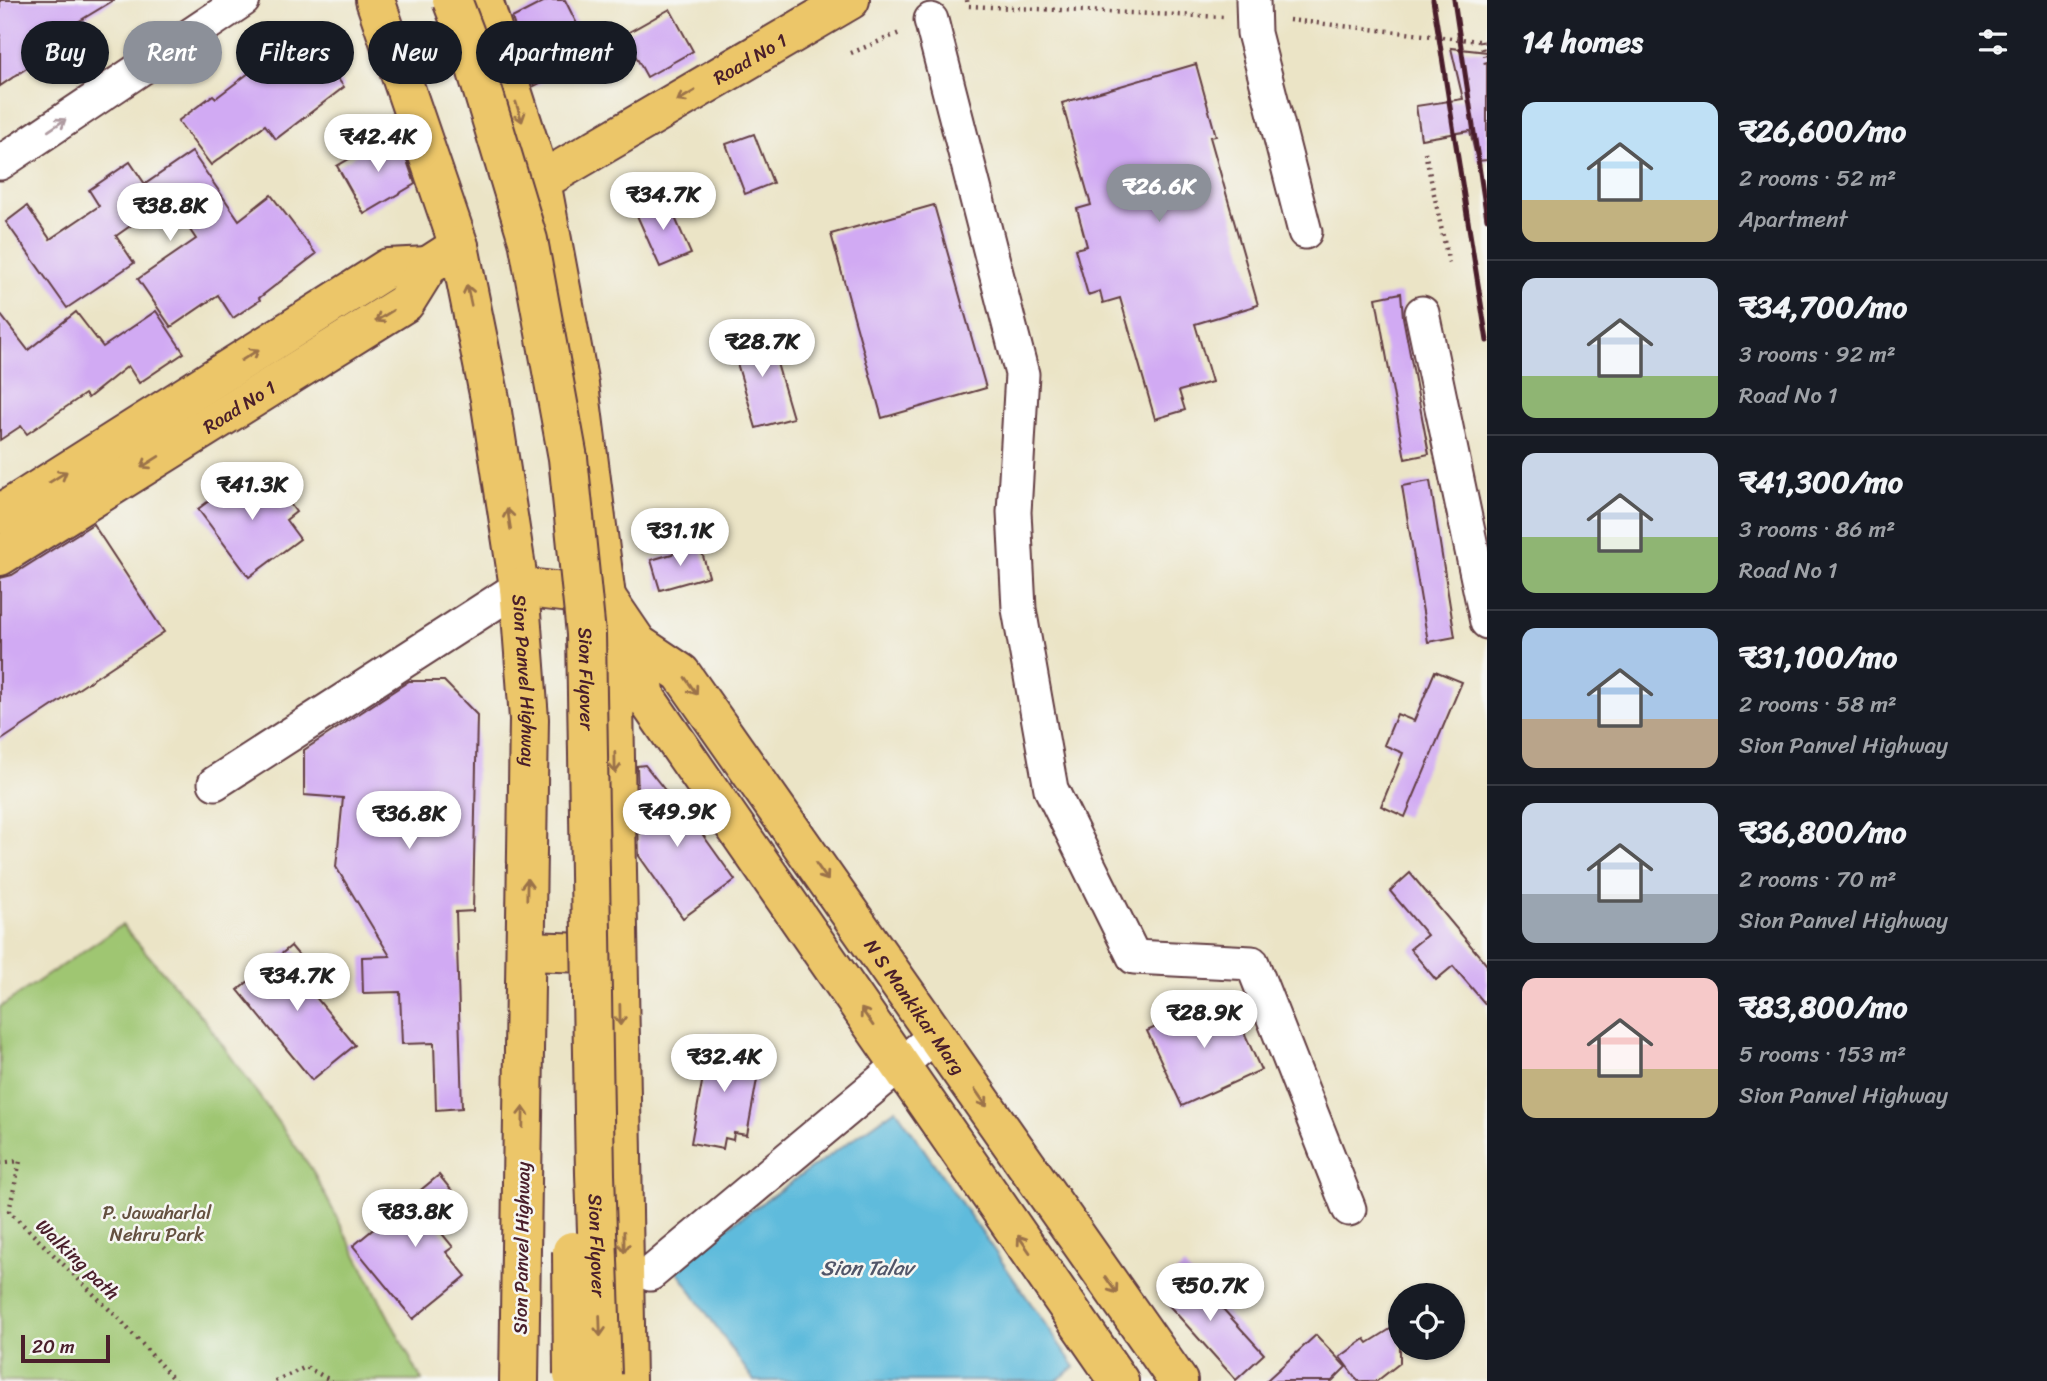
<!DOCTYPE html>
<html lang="en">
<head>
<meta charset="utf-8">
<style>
  body { margin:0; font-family:Sriracha,sans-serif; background:#20242c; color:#f1f3f6; height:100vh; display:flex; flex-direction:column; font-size:26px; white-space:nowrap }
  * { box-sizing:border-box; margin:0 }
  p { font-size:23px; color:#9ea1a6 }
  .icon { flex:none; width:38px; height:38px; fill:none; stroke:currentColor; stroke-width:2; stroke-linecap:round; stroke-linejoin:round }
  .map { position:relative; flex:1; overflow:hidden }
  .sheet { display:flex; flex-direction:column; background:#171b24; width:560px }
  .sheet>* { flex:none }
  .hud { position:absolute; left:21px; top:21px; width:665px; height:63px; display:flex; gap:14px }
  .controls { position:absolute; left:1388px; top:1283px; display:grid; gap:14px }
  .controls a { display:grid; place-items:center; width:77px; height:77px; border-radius:50%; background:#171b24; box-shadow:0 2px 5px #0004; font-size:35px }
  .scale { position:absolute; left:21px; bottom:18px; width:89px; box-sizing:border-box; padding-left:7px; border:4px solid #4a1f2b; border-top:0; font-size:19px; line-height:24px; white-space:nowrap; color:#4a1f2b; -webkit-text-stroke:5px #f6f6f2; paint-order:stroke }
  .price { position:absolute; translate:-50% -60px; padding:0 16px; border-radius:24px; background:#fff; color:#222; font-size:23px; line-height:46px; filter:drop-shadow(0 2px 4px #0008) }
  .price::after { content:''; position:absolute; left:50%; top:42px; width:21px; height:16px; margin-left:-10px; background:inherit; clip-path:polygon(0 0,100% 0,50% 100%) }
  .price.active { background:#8c9099; color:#fff }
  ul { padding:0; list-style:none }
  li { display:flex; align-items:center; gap:21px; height:175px; padding:0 35px }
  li+li { border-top:2px solid #363941 }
  li span { display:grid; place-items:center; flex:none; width:196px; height:140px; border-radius:14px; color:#555 }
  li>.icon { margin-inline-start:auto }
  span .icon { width:84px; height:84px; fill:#fffc; stroke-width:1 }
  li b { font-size:30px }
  h2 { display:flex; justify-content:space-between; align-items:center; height:84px; padding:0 35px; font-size:30px }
  .chip { padding:0 24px; border-radius:32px; background:#171b24; box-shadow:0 2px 5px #0004; font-size:24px; line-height:63px }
  .chip.active { background:#8c9099; color:#fff }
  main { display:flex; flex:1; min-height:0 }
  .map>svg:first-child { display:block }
</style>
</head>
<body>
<main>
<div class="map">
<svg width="1487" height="1381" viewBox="0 0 1487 1381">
  <rect width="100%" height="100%" fill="#f6f6f2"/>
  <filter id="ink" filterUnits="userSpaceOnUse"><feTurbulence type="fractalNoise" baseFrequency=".0143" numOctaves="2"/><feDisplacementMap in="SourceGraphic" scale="14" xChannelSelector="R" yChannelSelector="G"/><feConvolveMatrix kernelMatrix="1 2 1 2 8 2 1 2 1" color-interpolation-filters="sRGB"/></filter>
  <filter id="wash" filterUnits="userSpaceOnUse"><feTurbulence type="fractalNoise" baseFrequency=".00686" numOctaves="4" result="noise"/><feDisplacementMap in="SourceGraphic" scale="28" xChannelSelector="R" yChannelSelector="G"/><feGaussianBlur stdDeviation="1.57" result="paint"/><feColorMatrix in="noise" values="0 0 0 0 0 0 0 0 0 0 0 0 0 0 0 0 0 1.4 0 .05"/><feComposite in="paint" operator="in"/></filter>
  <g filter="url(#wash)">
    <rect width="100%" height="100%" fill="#ebe4c6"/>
    <polygon fill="#9fc672" stroke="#74724e" stroke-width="2" points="122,925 203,1018 311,1168 422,1381 0,1381 0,1007"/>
    <polygon fill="#5ebbdc" stroke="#546d84" stroke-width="2" points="896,1109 1075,1367 1056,1381 754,1381 673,1265"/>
    <g id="blocks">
      <g fill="#d1aaf3">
        <polygon points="0,0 114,0 43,43 49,53 0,86"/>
        <polygon points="547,0 565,0 593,56 534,86 512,18"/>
        <polygon points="670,9 693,51 647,77 624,35"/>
        <polygon points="303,32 344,87 276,139 265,125 211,165 178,121 213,95 216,98"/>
        <polygon points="1451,48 1487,52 1487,160 1477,161 1470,131 1421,139 1416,106 1463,99"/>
        <polygon points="1196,64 1216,136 1210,137 1258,305 1195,324 1212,382 1179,391 1185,410 1155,419 1120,298 1103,303 1100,291 1088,295 1075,249 1087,246 1077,209 1091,205 1062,103"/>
        <polygon points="393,134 405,155 415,184 364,214 337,166"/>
        <polygon points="754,134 773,183 745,194 726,144"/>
        <polygon points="192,152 239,220 271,195 316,254 259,298 260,300 233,318 218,295 171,327 138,279 196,239 169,199 116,236 134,263 67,308 6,222 27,206 50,239 99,206 89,190 130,162 145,184"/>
        <polygon points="666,197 691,254 660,267 635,211"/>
        <polygon points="934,205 986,388 882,418 831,234"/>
        <polygon points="1401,293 1403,317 1429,454 1405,459 1376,298"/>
        <polygon points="156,311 184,353 139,383 128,366 88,398 85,394 27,434 21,426 0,440 0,314 28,350 76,312 103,347"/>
        <polygon points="767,329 793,418 756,428 730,339"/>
        <polygon points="251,470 265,490 275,483 296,512 286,520 300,539 249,577 198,509"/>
        <polygon points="1430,481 1455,637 1428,642 1402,486"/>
        <polygon points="93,524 164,632 0,741 0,578 12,575"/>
        <polygon points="700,546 709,576 660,590 651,560"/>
        <polygon points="1435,671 1462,682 1405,817 1381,806 1403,753 1384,745 1397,714 1414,721"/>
        <polygon points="409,681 444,681 477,715 473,911 456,912 462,1108 436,1110 434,1043 402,1044 400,992 363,993 362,957 390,956 336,867 343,798 304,795 304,750"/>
        <polygon points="645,765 672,799 675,796 735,880 683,918 639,856 638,823 652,813 638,796 637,766"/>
        <polygon points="1410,873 1487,965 1487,1006 1453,966 1436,980 1410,949 1427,935 1390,891"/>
        <polygon points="291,946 331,994 314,995 355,1045 312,1080 238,990"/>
        <polygon points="1227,994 1261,1070 1182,1106 1147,1031"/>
        <polygon points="711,1033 741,1039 739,1050 746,1051 743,1066 759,1068 747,1135 734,1133 733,1140 725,1138 723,1149 691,1143"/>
        <polygon points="439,1175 461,1202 434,1224 453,1247 446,1252 466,1276 413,1319 353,1246"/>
        <polygon points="1184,1266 1264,1354 1236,1380 1156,1291"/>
        <polygon points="1400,1323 1400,1363 1377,1381 1358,1381 1340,1357 1365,1339 1368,1343"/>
        <polygon points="1316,1335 1346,1367 1332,1381 1266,1381"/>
      </g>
    </g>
  </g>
  <g filter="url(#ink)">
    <use href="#blocks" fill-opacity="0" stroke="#623d42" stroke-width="2"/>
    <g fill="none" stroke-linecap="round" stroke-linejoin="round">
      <defs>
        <g id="minor">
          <polyline points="1253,0 1254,33 1305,232"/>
          <polyline points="931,20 1022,374 1014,512 1019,609 1051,789 1134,957 1252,963 1349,1209"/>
          <polyline points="0,163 243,0"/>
          <polyline points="1422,313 1487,622"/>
          <polyline points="215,783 519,587"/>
          <polyline points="650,1274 936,1035"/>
        </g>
        <g id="major">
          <path id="s1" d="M375,0L459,246L490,399L519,587L529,719L519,1381"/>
          <polyline points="483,0 541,181 579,385 606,597 614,702 626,1381"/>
          <path id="s2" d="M541,181L850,0"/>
          <polyline points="0,514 388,268 428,266"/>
          <path id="s3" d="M0,556L405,303L428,266L459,246"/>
          <path id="s4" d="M519,587L606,597L638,644L681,673L1178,1381"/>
          <polyline points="638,644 646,698 1119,1381"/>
          <polyline points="526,951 618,954"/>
        </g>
      </defs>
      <use href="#minor" stroke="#623d42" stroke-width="37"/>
      <use href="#major" stroke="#623d42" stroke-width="42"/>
      <g stroke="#623d42" stroke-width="4.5" stroke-dasharray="2 5" stroke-linecap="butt">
        <polyline points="967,0 968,6 1224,17"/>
        <polyline points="1481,41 1487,68"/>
        <polyline points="851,53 902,32"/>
        <polyline points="1425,152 1449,264"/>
        <polyline points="0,1163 20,1161 9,1211 122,1322 175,1381"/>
        <polyline points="275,1381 306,1367 332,1381"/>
      </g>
      <use href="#minor" stroke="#fff" stroke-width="33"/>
      <use href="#major" stroke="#ecc669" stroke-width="38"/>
      <g stroke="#4a1f2b" stroke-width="5">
        <polyline points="1433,0 1487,341"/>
        <polyline points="1454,0 1487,219"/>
      </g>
      <defs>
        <g id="highway-bridge">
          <path id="s5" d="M452,0L468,42L528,240L568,458L586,634L595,1174L602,1375"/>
          <polyline points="572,1251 573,1375"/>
        </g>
      </defs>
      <use href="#highway-bridge" stroke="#623d42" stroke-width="42" stroke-linecap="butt"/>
      <polyline stroke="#623d42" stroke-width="4.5" stroke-dasharray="2 5" stroke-linecap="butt" points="1289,20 1487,42"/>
      <use href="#highway-bridge" stroke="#ecc669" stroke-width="38"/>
    </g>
    <defs><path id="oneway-shaft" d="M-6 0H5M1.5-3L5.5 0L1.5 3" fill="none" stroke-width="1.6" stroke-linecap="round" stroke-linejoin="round" transform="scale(1.75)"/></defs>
    <g stroke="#9b724a">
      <use href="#oneway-shaft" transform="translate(686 96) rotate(149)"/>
      <use href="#oneway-shaft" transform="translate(519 112) rotate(72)"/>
      <use href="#oneway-shaft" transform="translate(469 295) rotate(-102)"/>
      <use href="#oneway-shaft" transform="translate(384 316) rotate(148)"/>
      <use href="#oneway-shaft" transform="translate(250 355) rotate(-32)"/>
      <use href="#oneway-shaft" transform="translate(150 462) rotate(148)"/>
      <use href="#oneway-shaft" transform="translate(58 477) rotate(-32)"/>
      <use href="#oneway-shaft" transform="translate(509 519) rotate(-99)"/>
      <use href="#oneway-shaft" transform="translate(691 686) rotate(55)"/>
      <use href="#oneway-shaft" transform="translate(615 763) rotate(89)"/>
      <use href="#oneway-shaft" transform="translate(822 872) rotate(55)"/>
      <use href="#oneway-shaft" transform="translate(527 889) rotate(-89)"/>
      <use href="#oneway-shaft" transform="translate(620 1015) rotate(89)"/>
      <use href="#oneway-shaft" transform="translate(867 1017) rotate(-125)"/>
      <use href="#oneway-shaft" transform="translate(981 1098) rotate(55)"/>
      <use href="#oneway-shaft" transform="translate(523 1117) rotate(-89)"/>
      <use href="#oneway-shaft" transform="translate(624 1242) rotate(89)"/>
      <use href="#oneway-shaft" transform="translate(1024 1244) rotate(-125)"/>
      <use href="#oneway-shaft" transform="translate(1111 1285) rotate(55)"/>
      <use href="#oneway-shaft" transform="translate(600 1326) rotate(88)"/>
    </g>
    <use stroke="#ae9aa0" href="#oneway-shaft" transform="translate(57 125) rotate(-34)"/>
  </g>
  <g text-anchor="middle" stroke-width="5" stroke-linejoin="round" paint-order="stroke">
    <g font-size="19" fill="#4a1f2b" stroke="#f6f6f2">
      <text dy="7" stroke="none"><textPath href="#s2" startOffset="242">Road No 1</textPath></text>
      <text dy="7" stroke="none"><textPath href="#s3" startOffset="282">Road No 1</textPath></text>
      <text dy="7" stroke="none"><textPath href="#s5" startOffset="695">Sion Flyover</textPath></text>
      <text dy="7" stroke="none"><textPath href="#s1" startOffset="700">Sion Panvel Highway</textPath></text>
      <text dy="7" stroke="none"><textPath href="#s4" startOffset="604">N S Mankikar Marg</textPath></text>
      <text dy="7" stroke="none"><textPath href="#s5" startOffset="1262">Sion Flyover</textPath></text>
      <text transform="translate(521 1248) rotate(-89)" y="7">Sion Panvel Highway</text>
      <text transform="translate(78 1259) rotate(44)" y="7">Walking path</text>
    </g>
    <g font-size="19" fill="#645140" stroke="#f6f6f2">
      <text x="157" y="1219">P. Jawaharlal<tspan x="157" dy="22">Nehru Park</tspan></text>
    </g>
    <g font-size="21" font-style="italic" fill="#515669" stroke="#f6f6f2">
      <text x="867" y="1275">Sion Talav</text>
    </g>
  </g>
</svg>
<div class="controls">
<a><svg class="icon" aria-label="locate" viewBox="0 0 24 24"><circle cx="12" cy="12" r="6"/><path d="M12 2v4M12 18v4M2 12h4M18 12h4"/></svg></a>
</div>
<div class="scale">20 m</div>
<b class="price" style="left:378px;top:174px">₹42.4K</b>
<b class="price active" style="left:1159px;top:224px">₹26.6K</b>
<b class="price" style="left:663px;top:232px">₹34.7K</b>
<b class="price" style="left:170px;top:243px">₹38.8K</b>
<b class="price" style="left:762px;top:379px">₹28.7K</b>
<b class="price" style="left:252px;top:522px">₹41.3K</b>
<b class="price" style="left:680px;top:568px">₹31.1K</b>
<b class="price" style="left:677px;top:849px">₹49.9K</b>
<b class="price" style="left:409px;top:851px">₹36.8K</b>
<b class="price" style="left:297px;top:1013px">₹34.7K</b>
<b class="price" style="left:1204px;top:1050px">₹28.9K</b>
<b class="price" style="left:724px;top:1094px">₹32.4K</b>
<b class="price" style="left:415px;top:1249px">₹83.8K</b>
<b class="price" style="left:1210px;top:1323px">₹50.7K</b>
<div class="hud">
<a class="chip">Buy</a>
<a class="chip active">Rent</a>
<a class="chip">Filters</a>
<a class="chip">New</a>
<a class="chip">Apartment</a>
</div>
</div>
<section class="sheet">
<h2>14 homes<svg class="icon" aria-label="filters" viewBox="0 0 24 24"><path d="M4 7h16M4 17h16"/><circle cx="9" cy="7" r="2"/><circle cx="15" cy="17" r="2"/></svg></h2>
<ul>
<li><span style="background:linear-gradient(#bfe0f5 70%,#c2b280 0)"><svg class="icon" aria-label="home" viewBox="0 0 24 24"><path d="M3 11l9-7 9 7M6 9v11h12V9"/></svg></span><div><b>₹26,600/mo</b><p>2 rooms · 52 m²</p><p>Apartment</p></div></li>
<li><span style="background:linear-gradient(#c9d6e8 70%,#8fb573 0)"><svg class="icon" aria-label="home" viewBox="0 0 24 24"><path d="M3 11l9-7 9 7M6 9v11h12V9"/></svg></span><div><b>₹34,700/mo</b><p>3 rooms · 92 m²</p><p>Road No 1</p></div></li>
<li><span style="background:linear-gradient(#c9d6e8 60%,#8fb573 0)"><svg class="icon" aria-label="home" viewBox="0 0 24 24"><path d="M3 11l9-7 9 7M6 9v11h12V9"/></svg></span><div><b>₹41,300/mo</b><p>3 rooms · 86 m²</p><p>Road No 1</p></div></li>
<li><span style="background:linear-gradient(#a9c7e8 65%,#b9a48a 0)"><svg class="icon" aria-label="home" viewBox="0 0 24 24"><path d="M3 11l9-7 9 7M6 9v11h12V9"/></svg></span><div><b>₹31,100/mo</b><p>2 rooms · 58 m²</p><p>Sion Panvel Highway</p></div></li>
<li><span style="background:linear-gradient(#c9d6e8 65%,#9aa5b1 0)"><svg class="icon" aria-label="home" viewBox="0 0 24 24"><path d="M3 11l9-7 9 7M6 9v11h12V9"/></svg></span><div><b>₹36,800/mo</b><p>2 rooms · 70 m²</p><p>Sion Panvel Highway</p></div></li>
<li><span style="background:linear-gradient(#f6c9c9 65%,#c2b280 0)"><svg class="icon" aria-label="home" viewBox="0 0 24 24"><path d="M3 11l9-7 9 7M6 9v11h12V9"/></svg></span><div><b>₹83,800/mo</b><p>5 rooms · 153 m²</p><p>Sion Panvel Highway</p></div></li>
</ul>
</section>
</main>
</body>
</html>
